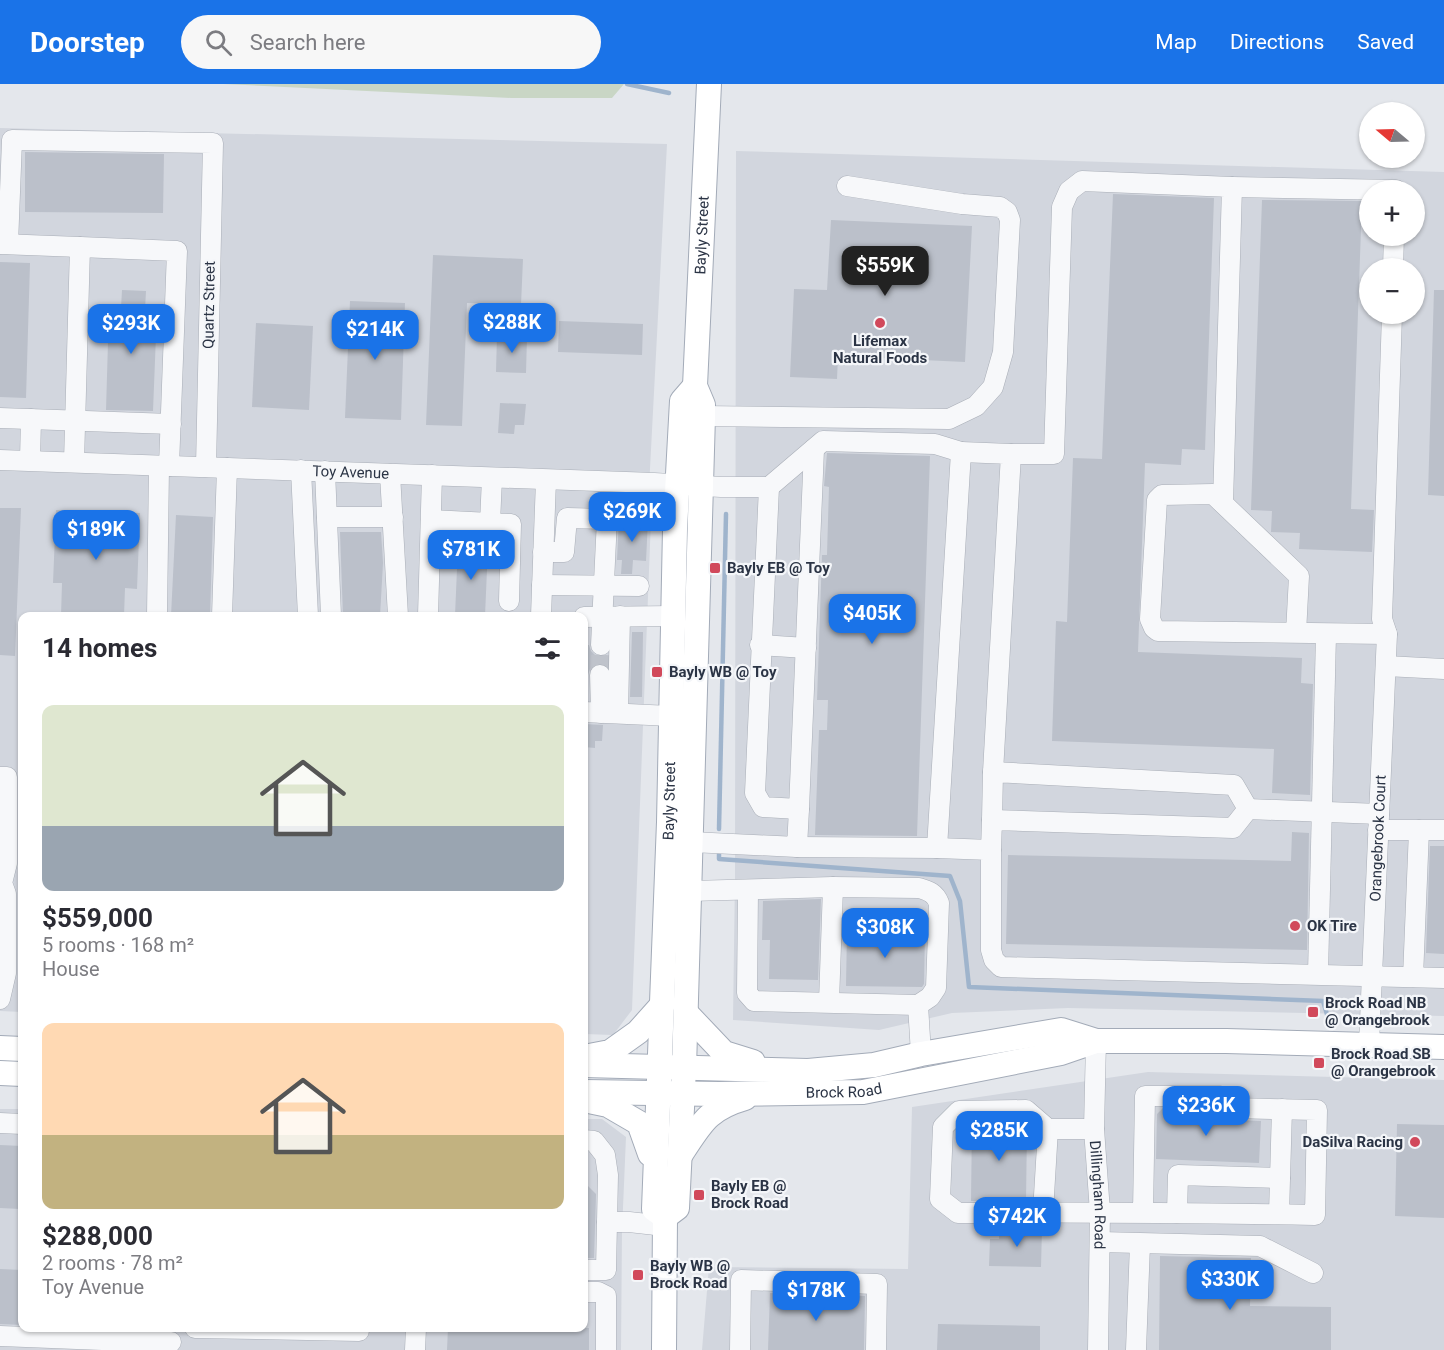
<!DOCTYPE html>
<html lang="en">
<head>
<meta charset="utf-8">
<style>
  body { margin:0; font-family:Roboto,sans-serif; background:#f7f7f7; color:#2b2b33; height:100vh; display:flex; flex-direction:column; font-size:22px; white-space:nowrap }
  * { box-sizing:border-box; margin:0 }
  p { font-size:20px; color:#7c7c81 }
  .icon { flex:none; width:33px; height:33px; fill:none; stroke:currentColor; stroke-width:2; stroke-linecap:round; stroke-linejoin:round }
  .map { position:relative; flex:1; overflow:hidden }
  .panel { position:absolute; left:18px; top:528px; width:570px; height:720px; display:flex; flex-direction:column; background:#fff; border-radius:12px; box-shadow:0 2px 4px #0004 }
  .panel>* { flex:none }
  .needle { width:39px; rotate:289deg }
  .fabs { position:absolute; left:1359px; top:18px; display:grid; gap:12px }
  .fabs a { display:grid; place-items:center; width:66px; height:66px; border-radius:50%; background:#fff; box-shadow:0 2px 4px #0004; font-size:30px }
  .price { position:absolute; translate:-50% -51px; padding:0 14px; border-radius:12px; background:#1a73e8; color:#fff; font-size:20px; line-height:39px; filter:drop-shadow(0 2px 3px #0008) }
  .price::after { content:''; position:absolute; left:50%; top:36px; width:18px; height:14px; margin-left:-9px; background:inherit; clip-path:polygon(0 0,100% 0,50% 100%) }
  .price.current { background:#222; color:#fff }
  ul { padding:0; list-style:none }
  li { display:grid; align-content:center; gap:12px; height:318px; padding:0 24px }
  li span { display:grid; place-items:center; height:186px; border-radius:12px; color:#555 }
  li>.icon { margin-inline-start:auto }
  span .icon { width:108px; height:108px; fill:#fffc; stroke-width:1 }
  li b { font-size:26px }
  h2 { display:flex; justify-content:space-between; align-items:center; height:72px; padding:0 24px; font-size:26px }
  header { display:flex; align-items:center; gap:36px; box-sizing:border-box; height:84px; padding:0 30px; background:#1a73e8; color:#fff }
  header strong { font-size:28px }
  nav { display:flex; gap:33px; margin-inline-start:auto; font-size:21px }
  .search { width:420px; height:54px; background:#f7f7f7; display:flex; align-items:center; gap:15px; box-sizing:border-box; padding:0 21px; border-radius:33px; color:#7c7c81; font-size:22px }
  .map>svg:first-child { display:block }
</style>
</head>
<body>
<header>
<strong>Doorstep</strong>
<div class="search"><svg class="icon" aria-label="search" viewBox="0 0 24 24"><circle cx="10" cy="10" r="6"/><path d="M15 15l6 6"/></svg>Search here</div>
<nav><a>Map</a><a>Directions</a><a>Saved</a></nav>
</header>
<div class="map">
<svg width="1444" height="1266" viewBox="0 0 1444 1266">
  <rect width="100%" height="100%" fill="#e4e7ec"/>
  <g fill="#d2d6de" fill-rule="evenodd">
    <polygon points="0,44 667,60 648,423 651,435 632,926 613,951 584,950 584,532 22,532 22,928 0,927"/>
    <path d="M736,67L1444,88V932L1068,924L952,929L879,946L733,936L735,793ZM1370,106H1414V152H1370ZM1370,184H1414V230H1370Z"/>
    <polygon points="1148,988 1444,996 1444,1266 702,1266 709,1183 908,1185 912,1023"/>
    <polygon points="0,1025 22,1025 22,1244 584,1244 584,1035 602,1035 626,1053 622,1147 621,1266 0,1266"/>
  </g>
  <polygon fill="#c9d6c5" points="223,0 624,0 612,14 511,14"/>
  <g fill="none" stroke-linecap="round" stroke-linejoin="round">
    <g stroke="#9fb4cc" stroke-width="4.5">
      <polyline points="627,0 669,9"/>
      <polyline points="719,745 726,430"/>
      <polyline points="719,770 719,775 950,792 960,817 969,903 1323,917 1329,937"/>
    </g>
  </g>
  <g fill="#bbc0ca">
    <polygon points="25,68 164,70 163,129 25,128"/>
    <polygon points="1113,110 1214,114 1205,366 1182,365 1181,381 1145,379 1138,568 1302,574 1301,599 1313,600 1310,711 1272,709 1274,665 1052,657 1056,537 1067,538 1073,374 1102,375"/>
    <polygon points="1262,116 1362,117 1351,425 1374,426 1372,468 1299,465 1300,449 1271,448 1272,427 1251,426"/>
    <polygon points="831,136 972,142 965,278 838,272 837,295 790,293 794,205 827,206"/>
    <polygon points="433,171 523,175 521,221 467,219 462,342 426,341"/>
    <polygon points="0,178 30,179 26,314 0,313"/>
    <polygon points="122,206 146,207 145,226 157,226 153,327 106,326 109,224 121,224"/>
    <polygon points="1434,206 1444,206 1444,412 1428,411"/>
    <polygon points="350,217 405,219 401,336 345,334"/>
    <polygon points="559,237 643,240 642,271 558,268"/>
    <polygon points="256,239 313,242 309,326 252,323"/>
    <polygon points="497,251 527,252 526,289 496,288"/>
    <polygon points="500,319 526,320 524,341 515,341 514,350 498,349"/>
    <polygon points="827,369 930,372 917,752 815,751 819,646 827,646 828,616 817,616 822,471 827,471 829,403 824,402"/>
    <polygon points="0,424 21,424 15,572 0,571"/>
    <polygon points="56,426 140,429 137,505 125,504 124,532 61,532 62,499 53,499"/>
    <polygon points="176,431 213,433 210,532 171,532"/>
    <polygon points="619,435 648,436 646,477 633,476 632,490 621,490 622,476 617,476"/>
    <polygon points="340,448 381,448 383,479 380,532 343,532"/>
    <polygon points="458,461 488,462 485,532 455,532"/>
    <polygon points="632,548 643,548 642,613 630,613"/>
    <polygon points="584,561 589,561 591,567 595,571 601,573 607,571 607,582 600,579 594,581 590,585 588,591 584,591"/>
    <polygon points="584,640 603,641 602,657 595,657 595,664 584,663"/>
    <polygon points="1292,748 1309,749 1307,866 1006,860 1008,771 1291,777"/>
    <polygon points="1430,762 1444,762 1444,870 1426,869"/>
    <polygon points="821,815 818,896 769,895 770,856 762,856 763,817"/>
    <polygon points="847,847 925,849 924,900 922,903 846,902"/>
    <polygon points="1163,1024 1215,1024 1216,1032 1224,1032 1233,1036 1261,1037 1259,1079 1156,1075 1157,1030"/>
    <polygon points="1022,1038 1027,1043 1026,1117 971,1117 972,1039"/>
    <polygon points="1397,1040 1444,1041 1444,1134 1395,1132"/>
    <polygon points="0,1061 22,1062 22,1113 21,1113 20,1125 0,1124"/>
    <polygon points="584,1098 596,1110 594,1174 584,1174"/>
    <polygon points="999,1144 1042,1145 1041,1183 989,1182 990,1155 999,1155"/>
    <polygon points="1160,1172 1251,1174 1250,1222 1331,1223 1331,1266 1159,1266"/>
    <polygon points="0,1185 22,1186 22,1241 0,1240"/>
    <polygon points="770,1209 865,1212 864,1266 768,1266"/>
    <polygon points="938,1240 1040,1242 1040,1266 937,1266"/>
    <polygon points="448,1244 589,1244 589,1266 447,1266"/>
  </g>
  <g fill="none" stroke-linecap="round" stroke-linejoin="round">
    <polyline stroke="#bfc3cb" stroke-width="20" stroke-dasharray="20 10" stroke-linecap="butt" points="600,591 601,561"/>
    <defs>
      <g id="minor">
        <polyline points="1232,103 1396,106"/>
        <polyline points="0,160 80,163"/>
        <polyline points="8,160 12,56 213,59 206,383"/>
        <polyline points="1393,184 1394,152"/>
        <polyline points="703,332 949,335 976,322 993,303 1003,268 1010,136 1007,128 1000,123 962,120 847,102"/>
        <polyline points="0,334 171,340"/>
        <polyline points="961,368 1011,370 993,688"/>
        <polyline points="1011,370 1054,370 1062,123 1069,107 1082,97 1232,103 1223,419"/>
        <path id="s1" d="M0,376L654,399L721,403H769L755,709L763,723L799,725L797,763L691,758"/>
        <polyline points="30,376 31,335"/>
        <polyline points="74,378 80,163 177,167 169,382"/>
        <polyline points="301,386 308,532"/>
        <polyline points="325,387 331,532"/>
        <polyline points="390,390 398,532"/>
        <polyline points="492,394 490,439 511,440 509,517"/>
        <polyline points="769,403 823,357 935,360 961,368 937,764 797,763"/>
        <polyline points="327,433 393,433"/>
        <polyline points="431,436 490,439"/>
        <polyline points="543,468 564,468 567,434 607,435 601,561"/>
        <polyline points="542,501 639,502"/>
        <polyline points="157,532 159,382"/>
        <polyline points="222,532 227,384"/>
        <polyline points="428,532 432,391"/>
        <polyline points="541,532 546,396"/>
        <polyline points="584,533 673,532"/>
        <path d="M1296,549L1299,492L1213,410L1162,411L1157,416L1150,535L1154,544L1158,547C1234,548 1311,549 1387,550"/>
        <polyline points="760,561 806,564"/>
        <polyline points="1386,582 1444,585"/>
        <polyline points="600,591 601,629"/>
        <polyline points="584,628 671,632"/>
        <polyline points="618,629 620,532"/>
        <polyline points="0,693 7,693 7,779 2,799 6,810 6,889 0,915"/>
        <polyline points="799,725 814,365"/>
        <polyline points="992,736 993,688 1234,701 1248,725"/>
        <polyline points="1378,746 1419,746 1413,893"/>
        <polyline points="1419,746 1444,746"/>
        <polyline points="937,764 991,766 991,866 994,876 1001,883 1444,894"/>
        <polyline points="991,766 992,736 1233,744 1248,725 1379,730"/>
        <path d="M690,807L833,803L919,804C929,807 935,809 939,819L936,904L930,913L918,921L921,970"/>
        <polyline points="748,807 747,909 754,917 918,921"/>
        <polyline points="1318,890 1326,550"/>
        <polyline points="829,918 833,803"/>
        <path id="s2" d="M1096,957L1094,1045L1100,1128L1098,1266"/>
        <path id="s3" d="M1369,960L1387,550L1382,535L1392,230"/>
        <polyline points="0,1039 22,1040"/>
        <path d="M1094,1045H1048L1026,1026L959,1027L943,1043L940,1115L958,1129C1077,1128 1196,1129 1315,1131L1317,1026L1233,1024L1220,1012H1145L1143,1128"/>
        <polyline points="584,1056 594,1057 605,1071 608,1091 606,1186 584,1186"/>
        <polyline points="1043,1128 1048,1045"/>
        <polyline points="1177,1129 1178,1091 1280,1094"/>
        <polyline points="1279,1130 1282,1025"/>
        <polyline points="607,1138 629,1138 665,1142"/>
        <polyline points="1100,1158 1260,1162 1313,1189"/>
        <polyline points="584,1208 598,1208 606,1212 606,1266"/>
        <polyline points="195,1244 359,1247 359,1244"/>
        <polyline points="0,1252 128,1257 129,1244"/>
        <polyline points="128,1257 171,1258"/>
        <polyline points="415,1266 416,1244"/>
        <polyline points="740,1266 741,1196 877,1200 876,1266"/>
        <polyline points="1136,1266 1140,1160"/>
      </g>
      <g id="major">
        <polyline points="686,929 724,969 753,978"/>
        <polyline points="0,964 22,965"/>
        <polyline points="584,973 610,968 638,948 663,920"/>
        <polyline points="584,981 808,987 874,981 921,970 1061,946 1096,957 1226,957 1444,963"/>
        <polyline points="0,989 22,990"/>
        <path id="s4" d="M584,1008L719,1010L863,1008L1061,969L1096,957"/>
        <polyline points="584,1016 608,1021 639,1039 650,1070"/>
        <path d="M681,1070C701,1040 707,1025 745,1014"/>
        <path id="s5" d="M665,1133L677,1124L684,984L703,332V321L695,302L709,0"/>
        <path id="s6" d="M665,1133L654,1125L669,738L675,445L682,317L695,302"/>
        <polyline points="664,1266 665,1133"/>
      </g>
    </defs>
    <use href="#minor" stroke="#a9aeb7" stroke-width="21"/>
    <use href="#major" stroke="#a3abb8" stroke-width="26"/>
    <use href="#minor" stroke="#f7f8fa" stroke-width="20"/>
    <use href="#major" stroke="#fff" stroke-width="24"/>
  </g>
  <g fill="#d1495b" stroke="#f4f6f9" stroke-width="2">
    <circle cx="880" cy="239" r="6"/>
    <rect x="709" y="478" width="12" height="12" rx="3"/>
    <rect x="651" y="582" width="12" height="12" rx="3"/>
    <circle cx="1295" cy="842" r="6"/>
    <rect x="1307" y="922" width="12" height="12" rx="3"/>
    <rect x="1313" y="973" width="12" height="12" rx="3"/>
    <circle cx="1415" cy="1058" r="6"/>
    <rect x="693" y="1105" width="12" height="12" rx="3"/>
    <rect x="632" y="1185" width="12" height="12" rx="3"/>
  </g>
  <g text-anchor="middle" stroke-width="4.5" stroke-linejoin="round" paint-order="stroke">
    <g font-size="15" fill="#2b3445" stroke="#f4f6f9">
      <text dy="5" stroke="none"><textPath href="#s5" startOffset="990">Bayly Street</textPath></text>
      <text transform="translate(209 221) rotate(-89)" y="5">Quartz Street</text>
      <text dy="5" stroke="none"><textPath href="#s1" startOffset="351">Toy Avenue</textPath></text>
      <text dy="5" stroke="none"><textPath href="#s6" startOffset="422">Bayly Street</textPath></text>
      <text dy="5" stroke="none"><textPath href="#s3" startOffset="206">Orangebrook Court</textPath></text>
      <text dy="5" stroke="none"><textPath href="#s4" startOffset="260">Brock Road</textPath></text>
      <text dy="5" stroke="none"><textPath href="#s2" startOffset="154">Dillingham Road</textPath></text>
    </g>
    <g font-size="15" font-weight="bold" fill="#2b3445" stroke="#f4f6f9" text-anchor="start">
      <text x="880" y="262" text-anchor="middle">Lifemax<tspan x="880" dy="17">Natural Foods</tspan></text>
      <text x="727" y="489">Bayly EB @ Toy</text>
      <text x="669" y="593">Bayly WB @ Toy</text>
      <text x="1307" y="847">OK Tire</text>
      <text x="1325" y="924">Brock Road NB<tspan x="1325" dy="17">@ Orangebrook</tspan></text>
      <text x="1331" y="975">Brock Road SB<tspan x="1331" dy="17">@ Orangebrook</tspan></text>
      <text x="1403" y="1063" text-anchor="end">DaSilva Racing</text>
      <text x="711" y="1107">Bayly EB @<tspan x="711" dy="17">Brock Road</tspan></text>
      <text x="650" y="1187">Bayly WB @<tspan x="650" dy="17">Brock Road</tspan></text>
    </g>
  </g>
</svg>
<div class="fabs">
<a><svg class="needle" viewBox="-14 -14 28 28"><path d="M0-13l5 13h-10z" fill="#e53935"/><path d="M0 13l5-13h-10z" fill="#7c7c81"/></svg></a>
<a>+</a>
<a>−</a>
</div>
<b class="price current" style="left:885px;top:213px">$559K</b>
<b class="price" style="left:512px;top:270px">$288K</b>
<b class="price" style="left:131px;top:271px">$293K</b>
<b class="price" style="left:375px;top:277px">$214K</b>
<b class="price" style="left:632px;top:459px">$269K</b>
<b class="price" style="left:96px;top:477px">$189K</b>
<b class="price" style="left:471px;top:497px">$781K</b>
<b class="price" style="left:872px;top:561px">$405K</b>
<b class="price" style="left:885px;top:875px">$308K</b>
<b class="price" style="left:1206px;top:1053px">$236K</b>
<b class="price" style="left:999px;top:1078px">$285K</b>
<b class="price" style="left:1017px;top:1164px">$742K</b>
<b class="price" style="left:1230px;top:1227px">$330K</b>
<b class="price" style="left:816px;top:1238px">$178K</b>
<section class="panel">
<h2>14 homes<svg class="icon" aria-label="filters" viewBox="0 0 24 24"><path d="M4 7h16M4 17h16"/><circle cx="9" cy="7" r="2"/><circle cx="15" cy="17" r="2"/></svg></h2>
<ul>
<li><span style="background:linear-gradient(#dfe7d0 65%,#9aa5b1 0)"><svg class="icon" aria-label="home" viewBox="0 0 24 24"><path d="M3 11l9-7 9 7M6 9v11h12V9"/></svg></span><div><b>$559,000</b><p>5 rooms · 168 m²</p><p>House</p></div></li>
<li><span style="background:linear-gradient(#ffd9b3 60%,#c2b280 0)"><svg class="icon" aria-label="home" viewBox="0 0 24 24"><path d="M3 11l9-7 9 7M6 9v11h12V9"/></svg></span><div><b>$288,000</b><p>2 rooms · 78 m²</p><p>Toy Avenue</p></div></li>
</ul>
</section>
</div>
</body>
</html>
